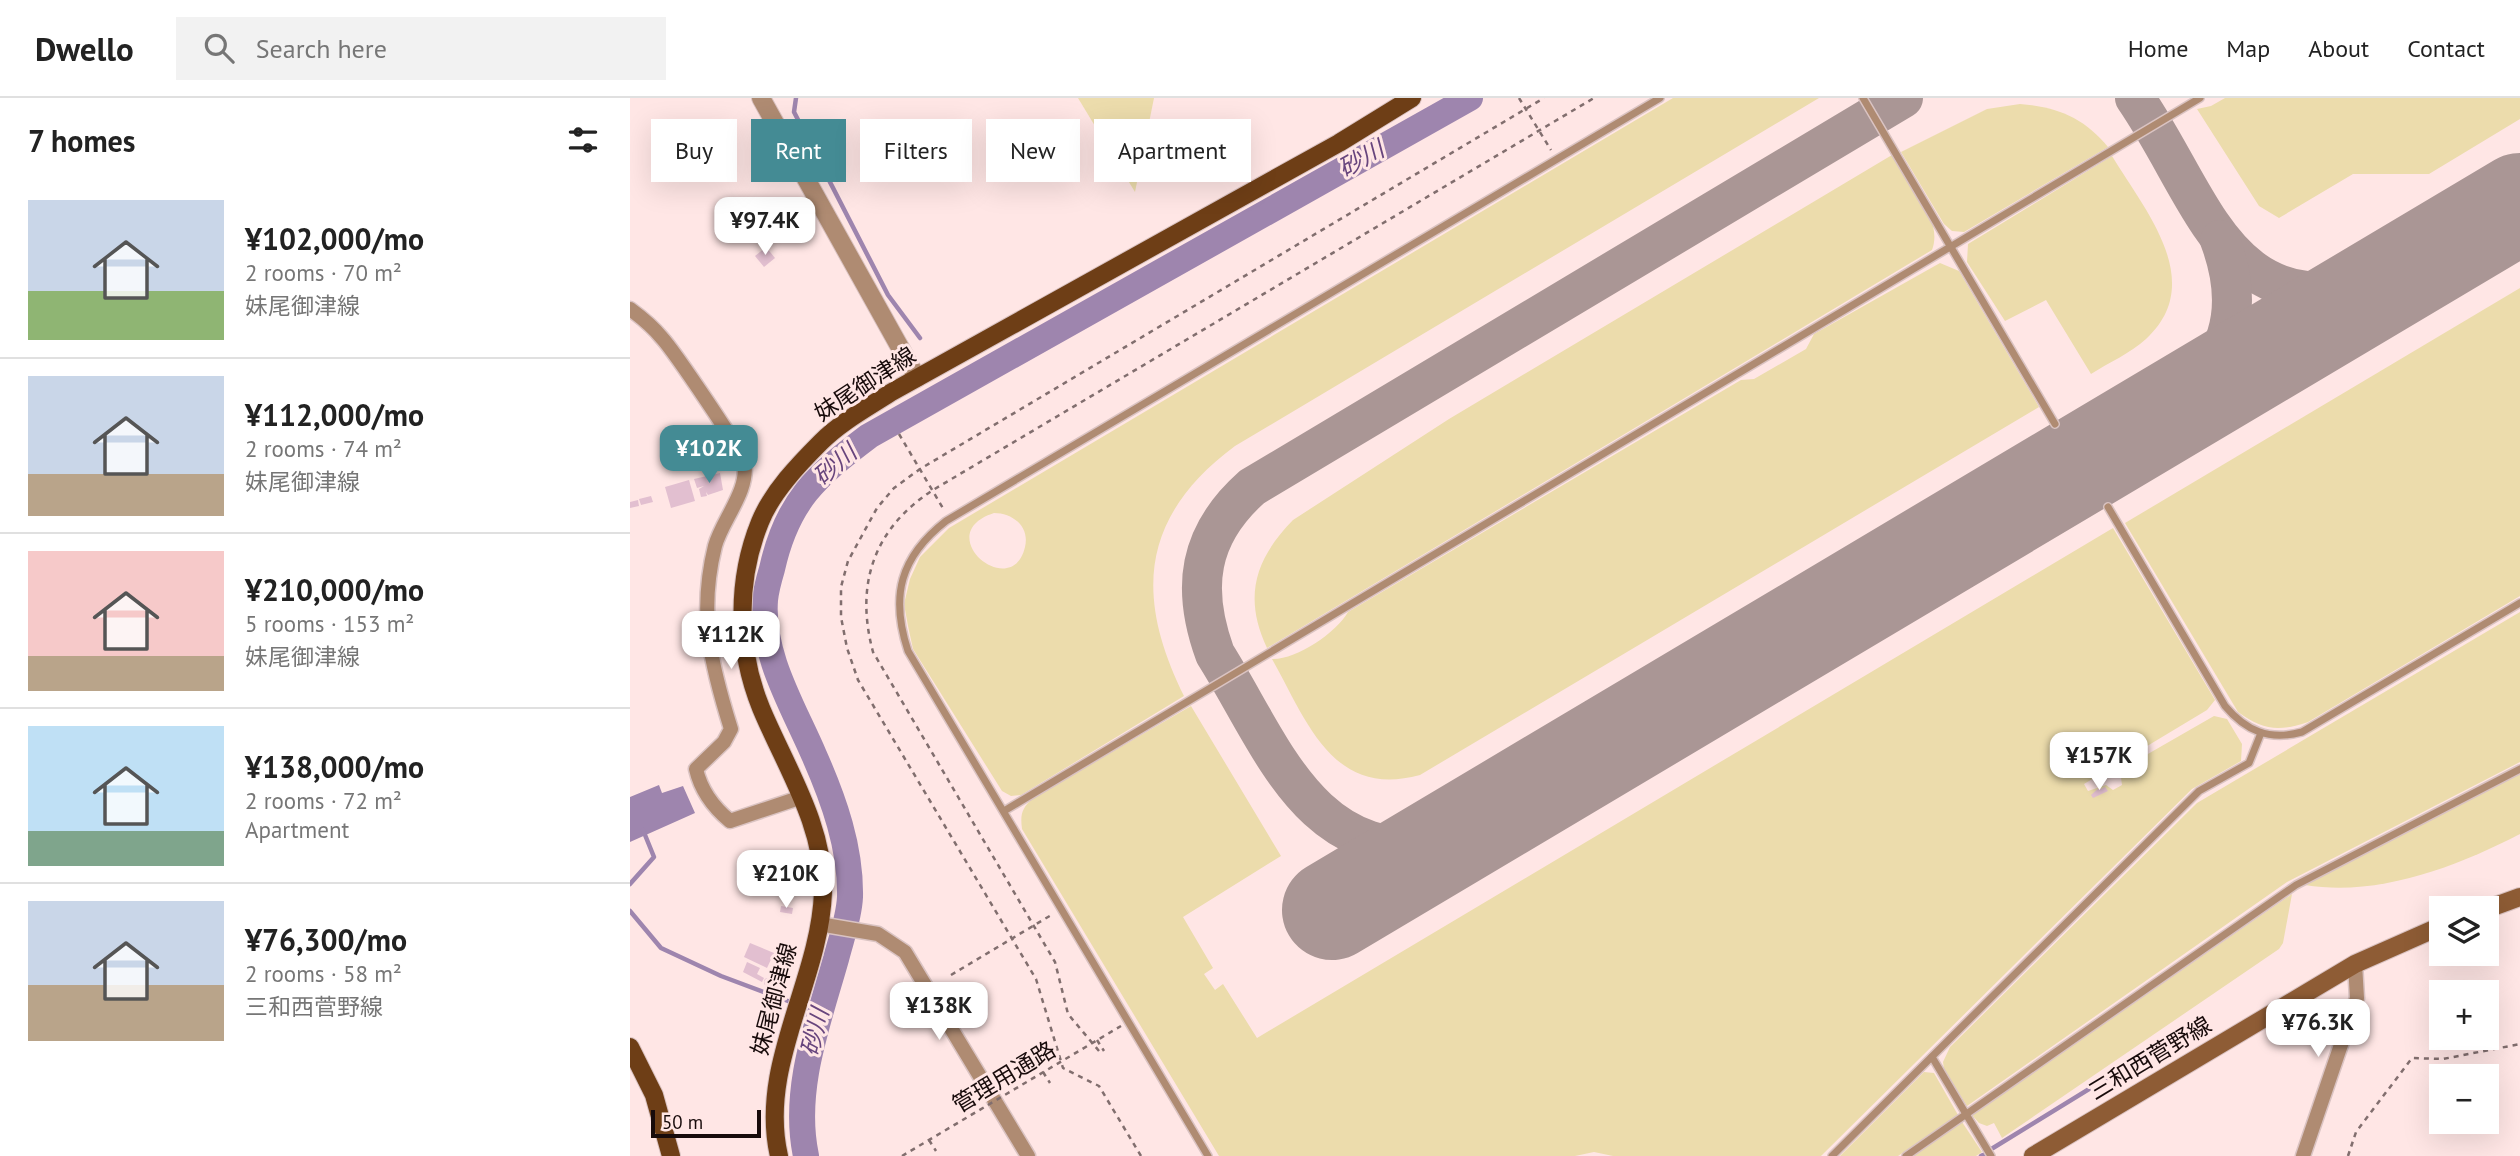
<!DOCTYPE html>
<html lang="en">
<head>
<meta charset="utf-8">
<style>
  body { margin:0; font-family:"PT Sans","Noto Sans JP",sans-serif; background:#f2f2f2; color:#222; height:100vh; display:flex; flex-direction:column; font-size:26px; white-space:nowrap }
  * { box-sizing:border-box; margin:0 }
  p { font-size:23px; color:#767676 }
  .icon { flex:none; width:38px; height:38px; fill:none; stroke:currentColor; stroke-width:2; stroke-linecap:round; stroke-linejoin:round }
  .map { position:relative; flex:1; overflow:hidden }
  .side { display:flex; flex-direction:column; background:#fff; width:630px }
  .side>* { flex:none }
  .guide { position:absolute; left:21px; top:21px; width:665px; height:63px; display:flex; gap:14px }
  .fabs { position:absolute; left:1799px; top:798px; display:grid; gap:14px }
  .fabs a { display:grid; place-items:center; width:70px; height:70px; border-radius:0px; background:#fff; box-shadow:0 7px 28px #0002; font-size:35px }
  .scale { position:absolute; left:21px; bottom:18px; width:110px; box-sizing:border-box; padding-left:7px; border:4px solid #180b0b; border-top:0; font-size:19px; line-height:24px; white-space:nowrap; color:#180b0b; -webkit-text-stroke:5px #ffe6e5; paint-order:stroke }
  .price { position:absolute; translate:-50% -60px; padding:0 16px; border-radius:14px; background:#fff; color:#222; font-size:23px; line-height:46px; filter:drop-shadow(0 2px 4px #0008) }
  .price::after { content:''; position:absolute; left:50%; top:42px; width:21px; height:16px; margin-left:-10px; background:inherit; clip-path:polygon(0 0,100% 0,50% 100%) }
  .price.current { background:#448b94; color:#fff }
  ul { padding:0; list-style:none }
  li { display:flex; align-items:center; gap:21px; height:175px; padding:0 28px }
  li+li { border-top:2px solid #e0e0e0 }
  li span { display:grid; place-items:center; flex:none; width:196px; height:140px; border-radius:0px; color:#555 }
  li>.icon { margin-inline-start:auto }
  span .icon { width:84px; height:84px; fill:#fffc; stroke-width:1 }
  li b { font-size:30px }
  h2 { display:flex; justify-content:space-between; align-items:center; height:84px; padding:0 28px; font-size:30px }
  .tag { padding:0 24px; border-radius:0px; background:#fff; box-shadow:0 7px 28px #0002; font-size:24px; line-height:63px }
  .tag.current { background:#448b94; color:#fff }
  header { display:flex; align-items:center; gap:42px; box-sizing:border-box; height:98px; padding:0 35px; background:#fff; border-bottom:2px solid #e0e0e0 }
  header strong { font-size:33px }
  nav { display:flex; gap:38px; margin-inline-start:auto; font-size:24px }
  .search { width:490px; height:63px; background:#f2f2f2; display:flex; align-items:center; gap:18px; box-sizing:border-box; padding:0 24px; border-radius:0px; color:#767676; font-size:26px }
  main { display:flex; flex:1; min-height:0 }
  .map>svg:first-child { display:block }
</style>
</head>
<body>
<header>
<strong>Dwello</strong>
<div class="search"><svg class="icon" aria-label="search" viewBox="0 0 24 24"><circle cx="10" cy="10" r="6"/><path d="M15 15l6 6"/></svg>Search here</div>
<nav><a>Home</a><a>Map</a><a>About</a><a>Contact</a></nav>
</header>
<main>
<section class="side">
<h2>7 homes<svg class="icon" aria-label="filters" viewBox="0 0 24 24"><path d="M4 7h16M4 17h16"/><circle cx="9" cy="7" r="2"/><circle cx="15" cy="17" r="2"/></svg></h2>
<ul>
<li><span style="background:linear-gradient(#c9d6e8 65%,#8fb573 0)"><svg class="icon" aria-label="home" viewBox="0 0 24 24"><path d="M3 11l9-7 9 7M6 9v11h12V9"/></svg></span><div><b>¥102,000/mo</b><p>2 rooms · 70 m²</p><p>妹尾御津線</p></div></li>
<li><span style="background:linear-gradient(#c9d6e8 70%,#b9a48a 0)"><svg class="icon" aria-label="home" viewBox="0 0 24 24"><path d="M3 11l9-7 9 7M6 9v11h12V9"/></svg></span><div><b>¥112,000/mo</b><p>2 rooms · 74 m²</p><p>妹尾御津線</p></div></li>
<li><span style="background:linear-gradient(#f6c9c9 75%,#b9a48a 0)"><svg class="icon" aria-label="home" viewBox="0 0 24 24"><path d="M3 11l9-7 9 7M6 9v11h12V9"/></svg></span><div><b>¥210,000/mo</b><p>5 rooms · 153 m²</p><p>妹尾御津線</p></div></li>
<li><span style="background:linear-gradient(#bfe0f5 75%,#7fa58c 0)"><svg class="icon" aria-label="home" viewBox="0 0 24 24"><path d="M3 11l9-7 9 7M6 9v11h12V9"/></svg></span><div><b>¥138,000/mo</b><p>2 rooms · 72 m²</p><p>Apartment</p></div></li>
<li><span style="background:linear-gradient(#c9d6e8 60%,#b9a48a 0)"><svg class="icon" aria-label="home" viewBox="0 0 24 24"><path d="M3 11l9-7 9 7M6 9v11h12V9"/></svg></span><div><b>¥76,300/mo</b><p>2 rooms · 58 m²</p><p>三和西菅野線</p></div></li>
</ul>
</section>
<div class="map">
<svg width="1890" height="1058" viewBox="0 0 1890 1058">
  <rect width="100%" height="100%" fill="#ffe6e5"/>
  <g fill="#ecdcac" fill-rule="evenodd">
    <polygon points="448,0 524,0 505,94"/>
    <path d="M1043,0H1189L605,348C511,418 504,497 554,598L391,697L381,698L372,693L283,551L278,528L274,506L280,481L290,459L319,430ZM364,415C382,415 400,428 395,449C382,505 299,436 364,415Z"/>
    <polygon points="1595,0 1890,0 1890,21 1799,76 1723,76 1649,120 1629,108 1567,11 1581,8"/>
    <path d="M1390,6C1428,9 1454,20 1478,49L1334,134L1322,133L1314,126L1271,54L1357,11Z"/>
    <path d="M1262,57C1278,83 1314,121 1302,152L637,550C613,499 625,461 663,422L819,321Z"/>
    <path d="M1482,58C1514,111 1578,184 1516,241C1501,255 1478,265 1461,276L1416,202L1375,223L1337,164L1338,146Z"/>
    <path d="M1310,165L1329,173L1409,309L790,677C702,701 677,623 642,561C666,562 706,535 718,514L1111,282L1124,281L1176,251L1184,236Z"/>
    <path d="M1890,190V498L1678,624C1649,634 1632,632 1608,614L1495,425Z"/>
    <path d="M1483,430L1585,602L1577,612L1454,686L1458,693L1476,687L1483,692L1492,687L1490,672L1584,618L1597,621L1612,646L1611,663L1562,691L1191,1058H983L964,1054L945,1058H589L392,731C390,716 392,710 403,700L561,608L651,758L553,819L583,870L574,876L585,892L593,886L627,940Z"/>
    <polygon points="1890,514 1890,664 1657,784 1337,1008 1314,971 1313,964 1320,949 1567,705"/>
    <path d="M1890,675V736C1826,769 1748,799 1675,787Z"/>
    <polygon points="1662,796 1653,845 1649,851 1372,1040 1364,1025 1357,1028 1349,1025 1342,1017"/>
    <polygon points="1294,974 1304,975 1328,1017 1268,1058 1210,1058"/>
    <polygon points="1332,1024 1352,1054 1346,1058 1283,1058"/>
  </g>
  <polygon fill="#9e85ae" points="29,687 32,695 53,688 65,715 0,744 0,699"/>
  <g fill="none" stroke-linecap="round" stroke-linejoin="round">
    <g stroke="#9e85ae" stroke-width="4.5">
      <polyline points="166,0 164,14 258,197 290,240"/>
      <polyline points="326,283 329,287"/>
      <polyline points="0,786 24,759 13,732"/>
      <polyline points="0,813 31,850 91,878 158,903"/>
      <polyline points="185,913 190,915"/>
      <polyline points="1363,1050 1547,937"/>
      <polyline points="1351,1058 1353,1057"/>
    </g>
    <path stroke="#9e85ae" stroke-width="26" d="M176,1058C162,992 188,925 206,861C211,841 219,820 220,799C221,750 204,702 184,657C163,608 131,557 135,502C136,492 139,481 142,471C157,403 186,378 239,338L840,0"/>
    <g stroke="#aa9695" stroke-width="40">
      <path d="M1505,0C1576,103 1597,233 1757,183"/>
      <path d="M1540,314C1598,265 1617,215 1590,142"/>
      <path d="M809,748C679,765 642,646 585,556C561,490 568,437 622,389L1273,0"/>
    </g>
    <polyline stroke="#aa9695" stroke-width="100" points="702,812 1890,105"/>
  </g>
  <g fill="#e2bfd0">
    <polygon points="136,149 145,160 134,169 125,158"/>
    <polygon points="90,375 93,392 78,397 76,394 77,398 71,399 69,391 74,388 67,390 64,381"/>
    <polygon points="59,382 65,403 41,410 35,389"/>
    <polygon points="21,398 23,404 11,407 9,401"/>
    <polygon points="8,402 9,408 0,410 0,404"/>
    <polygon points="1470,689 1471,691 1475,689 1478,693 1463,700 1461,697"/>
    <polygon points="151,808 163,810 162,816 150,814"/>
    <polygon points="120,845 144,855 137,870 114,859"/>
    <polygon points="117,864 130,870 127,876 134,880 132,884 113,874"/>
    <circle cx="138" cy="884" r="4"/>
  </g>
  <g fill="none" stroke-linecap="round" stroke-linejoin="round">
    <defs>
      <g id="service">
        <polyline points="1233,0 1425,326"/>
        <path d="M1478,409L1595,608C1616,633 1639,643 1672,634L1890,505"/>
        <polyline points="374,713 1570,0"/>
        <polyline points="1302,959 1361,1058"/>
        <path d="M578,1058L278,553C260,498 270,459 316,423L1030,0"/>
        <polyline points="1202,1058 1569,693 1619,665 1631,635"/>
        <polyline points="1276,1058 1666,787 1890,671"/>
      </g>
      <g id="minor">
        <path d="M0,211C11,219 23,229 32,240C43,252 113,354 114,364C120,392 92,422 85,448C68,516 81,567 101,631L94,644L66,671C71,693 83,709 100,723L172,699"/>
        <polyline points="189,826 248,836 275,854 398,1058"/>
        <polyline points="1673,1058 1727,900 1725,866"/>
      </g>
      <polyline id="tertiary" points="131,0 287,280"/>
      <g id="secondary">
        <polyline points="1857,811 1890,799"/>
        <polyline points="1403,1058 1725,866 1811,828"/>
      </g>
      <g id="primary">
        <polyline points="0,949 24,997 41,1058"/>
        <path d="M149,1058C128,967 190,883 193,794C195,728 155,668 131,610C107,551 106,483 130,424C142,394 169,366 191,344C211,324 237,310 260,295L709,45L782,0"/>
      </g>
    </defs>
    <use href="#service" stroke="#dac3c2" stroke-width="10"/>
    <use href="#minor" stroke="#dac3c2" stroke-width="17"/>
    <use href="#tertiary" stroke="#dac3c2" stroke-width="20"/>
    <use href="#secondary" stroke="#dac3c2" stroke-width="20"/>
    <use href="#primary" stroke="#dac3c2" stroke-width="20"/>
    <g stroke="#816e6e" stroke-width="2.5" stroke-dasharray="5 5" stroke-linecap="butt">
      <polyline points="889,0 921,52"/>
      <polyline points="269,336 314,412"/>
      <polyline points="321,877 423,816"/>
      <polyline points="467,942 474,953"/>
      <path d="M469,953L438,916L425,864L243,554C225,487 243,431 303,392L964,0"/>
      <polyline points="413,974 420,985"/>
      <polyline points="299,1042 306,1053"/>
      <polyline points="511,1058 469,988 433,970 406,881 228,582 217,550 211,519 211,489 218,463 247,410 264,390 290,371 914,0"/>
      <polyline points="1718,1058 1726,1034 1782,960 1813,961 1890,946"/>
    </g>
    <use href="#service" stroke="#af8b72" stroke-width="7"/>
    <use href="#minor" stroke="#af8b72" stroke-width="14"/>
    <use href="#tertiary" stroke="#af8b72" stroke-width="18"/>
    <use href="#secondary" stroke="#8e5c35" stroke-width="18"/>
    <use href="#primary" stroke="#6e3e16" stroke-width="18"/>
    <polyline stroke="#816e6e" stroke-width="2.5" stroke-dasharray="5 5" stroke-linecap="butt" points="272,1058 491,928"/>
  </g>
  <g text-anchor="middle" stroke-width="6" stroke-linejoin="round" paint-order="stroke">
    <g font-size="23" fill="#180b0b" stroke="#ffe6e5">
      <text transform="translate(235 286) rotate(-33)" y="8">妹尾御津線</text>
      <text transform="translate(144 901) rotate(-75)" y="8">妹尾御津線</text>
      <text transform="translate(1520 960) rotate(-31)" y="8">三和西菅野線</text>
      <text transform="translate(374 979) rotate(-31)" y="8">管理用通路</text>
    </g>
    <g font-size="24" font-style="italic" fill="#68457d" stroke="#ffe6e5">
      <text transform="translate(731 61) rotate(-29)" y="8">砂川</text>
      <text transform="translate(205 367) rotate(-41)" y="8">砂川</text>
      <text transform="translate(185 934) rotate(-76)" y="8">砂川</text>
    </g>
  </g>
</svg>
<div class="fabs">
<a><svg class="icon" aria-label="layers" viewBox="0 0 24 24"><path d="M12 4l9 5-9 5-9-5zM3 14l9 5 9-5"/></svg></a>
<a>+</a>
<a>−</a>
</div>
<div class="scale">50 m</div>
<b class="price" style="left:135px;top:159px">¥97.4K</b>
<b class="price current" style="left:79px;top:387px">¥102K</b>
<b class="price" style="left:101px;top:573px">¥112K</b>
<b class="price" style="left:1469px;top:694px">¥157K</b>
<b class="price" style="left:156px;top:812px">¥210K</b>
<b class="price" style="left:309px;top:944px">¥138K</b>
<b class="price" style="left:1688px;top:961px">¥76.3K</b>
<div class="guide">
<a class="tag">Buy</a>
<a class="tag current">Rent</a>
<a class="tag">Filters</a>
<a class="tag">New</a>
<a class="tag">Apartment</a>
</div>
</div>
</main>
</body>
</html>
